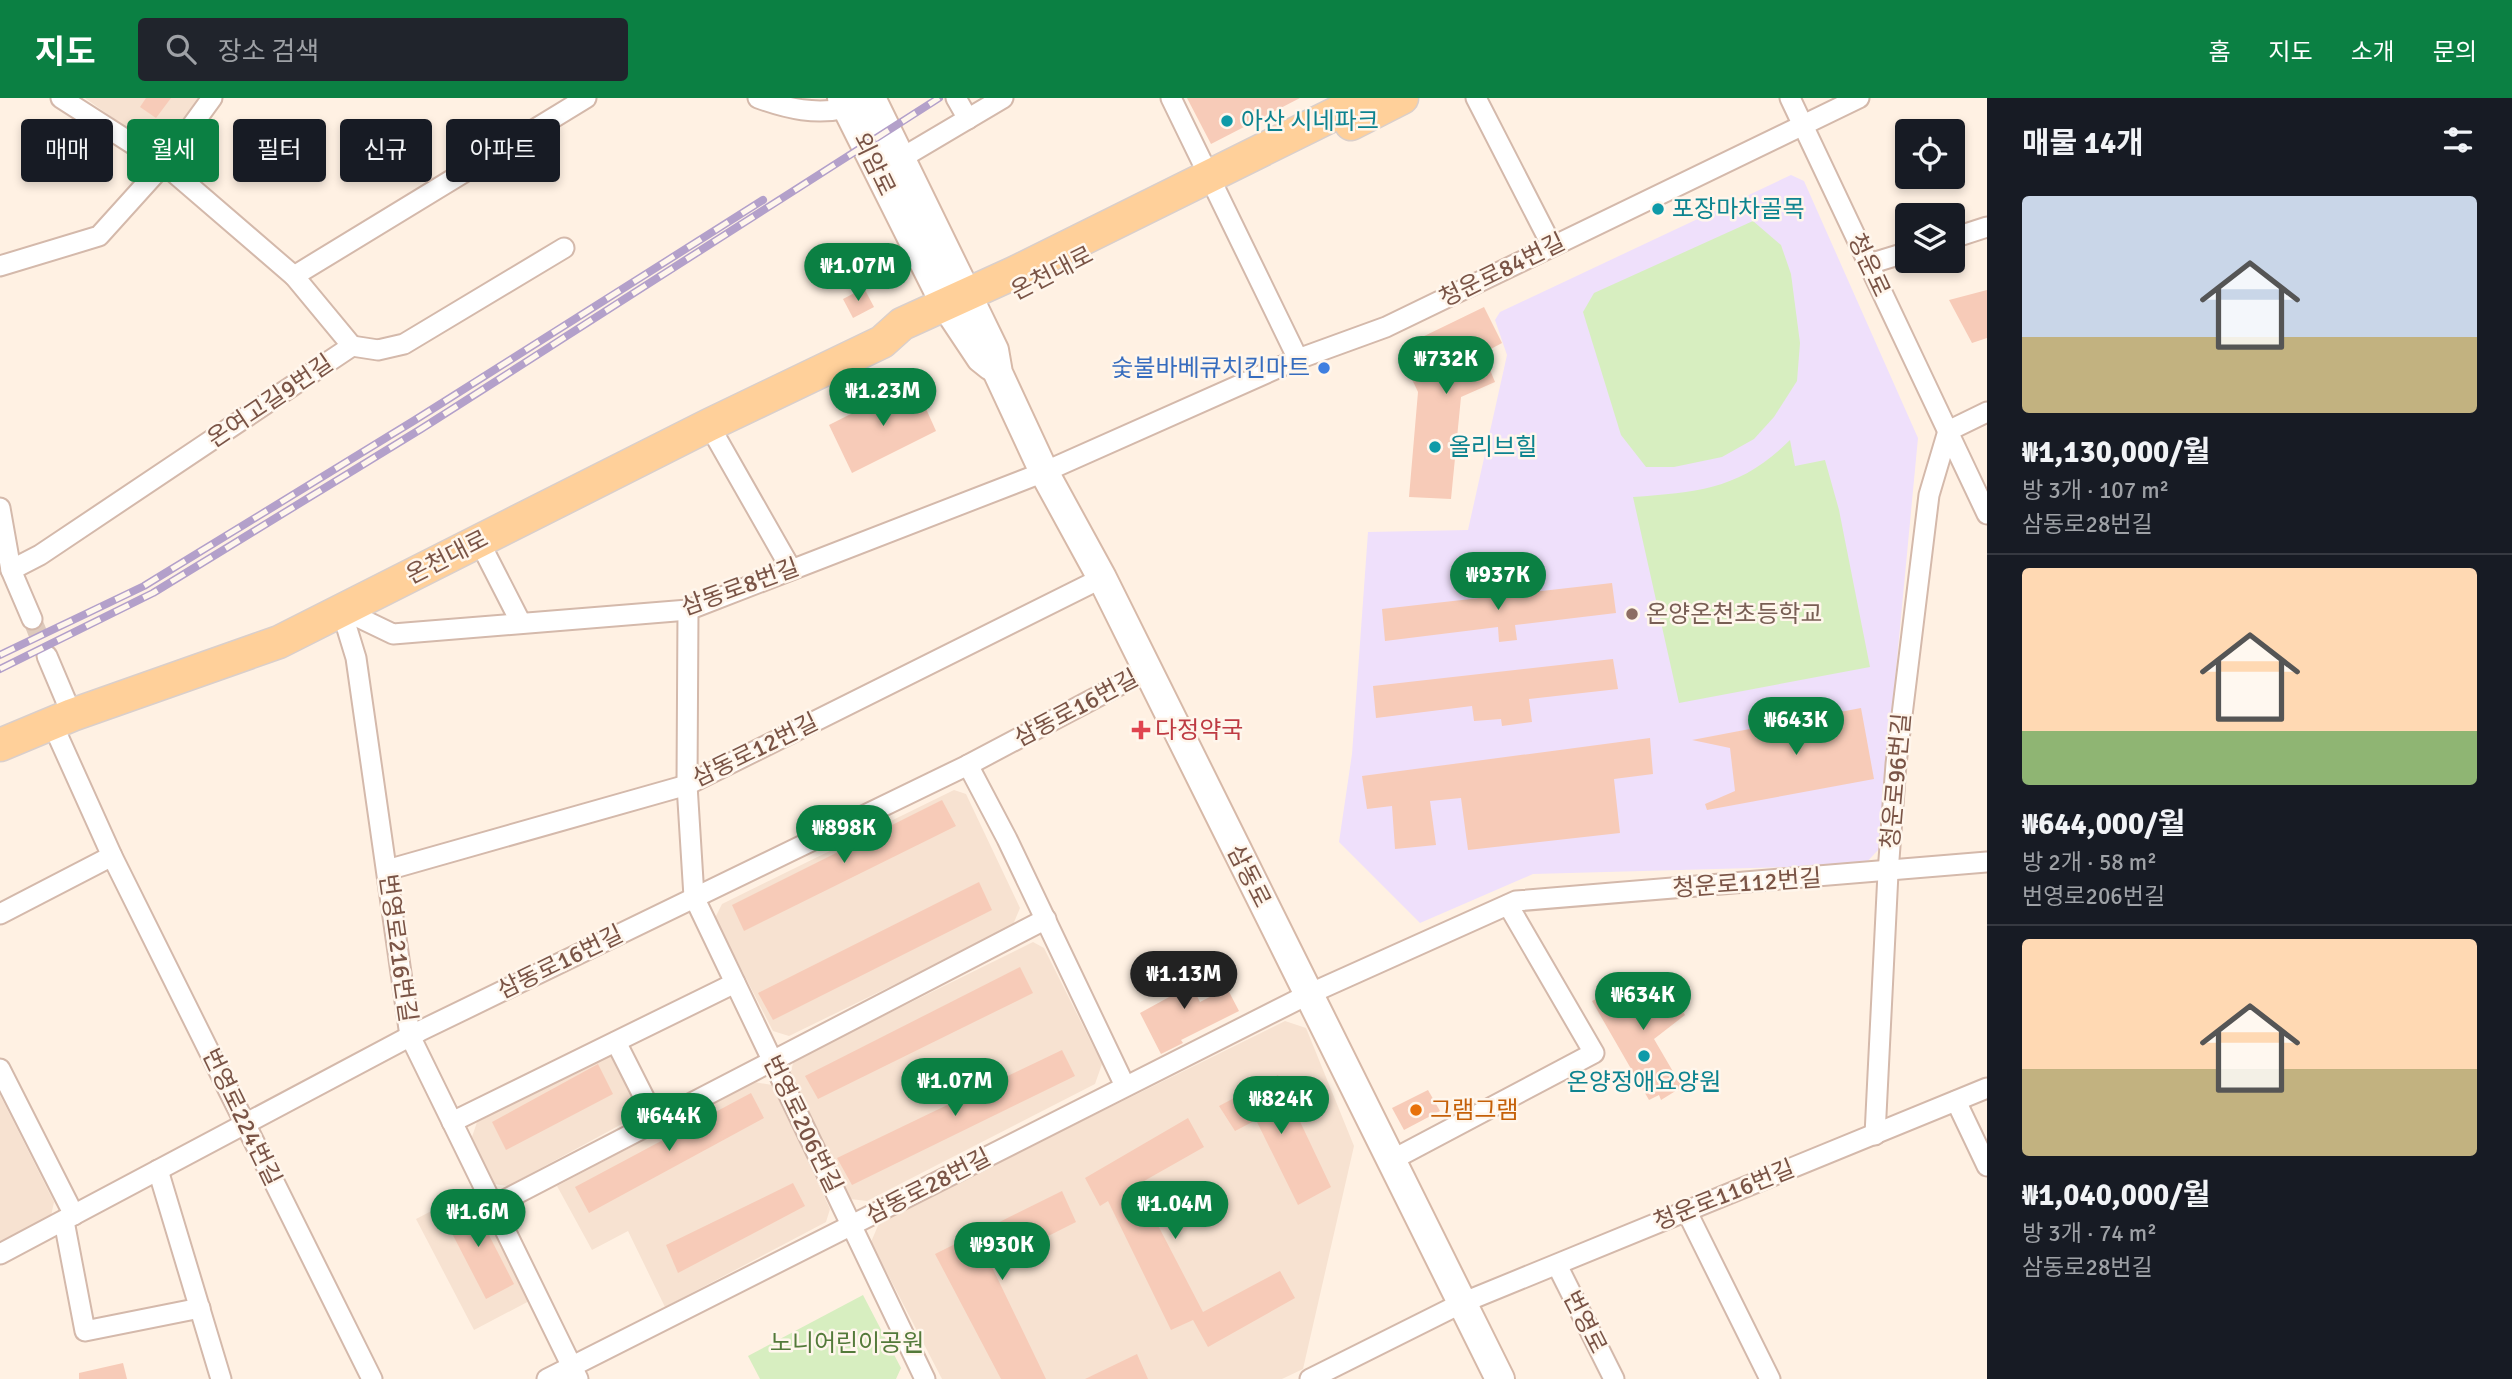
<!DOCTYPE html>
<html lang="ko">
<head>
<meta charset="utf-8">
<style>
  body { margin:0; font-family:Signika,"Noto Sans KR",sans-serif; background:#20242c; color:#f1f3f6; height:100vh; display:flex; flex-direction:column; font-size:26px; white-space:nowrap }
  * { box-sizing:border-box; margin:0 }
  p { font-size:23px; color:#9ea1a6 }
  .icon { flex:none; width:38px; height:38px; fill:none; stroke:currentColor; stroke-width:2; stroke-linecap:round; stroke-linejoin:round }
  .map { position:relative; flex:1; overflow:hidden }
  .side { display:flex; flex-direction:column; background:#171b24; width:525px }
  .side>* { flex:none }
  .top-card { position:absolute; left:21px; top:21px; width:665px; height:63px; display:flex; gap:14px }
  .buttons { position:absolute; left:1895px; top:21px; display:grid; gap:14px }
  .buttons a { display:grid; place-items:center; width:70px; height:70px; border-radius:7px; background:#171b24; box-shadow:0 4px 10px #0003; font-size:35px }
  .price { position:absolute; translate:-50% -60px; padding:0 16px; border-radius:24px; background:#0b8043; color:#fff; font-size:23px; line-height:46px; filter:drop-shadow(0 2px 4px #0008) }
  .price::after { content:''; position:absolute; left:50%; top:42px; width:21px; height:16px; margin-left:-10px; background:inherit; clip-path:polygon(0 0,100% 0,50% 100%) }
  .price.selected { background:#222; color:#fff }
  ul { padding:0; list-style:none }
  li { display:grid; align-content:center; gap:14px; height:371px; padding:0 35px }
  li+li { border-top:2px solid #363941 }
  li span { display:grid; place-items:center; height:217px; border-radius:7px; color:#555 }
  li>.icon { margin-inline-start:auto }
  span .icon { width:126px; height:126px; fill:#fffc; stroke-width:1 }
  li b { font-size:30px }
  h2 { display:flex; justify-content:space-between; align-items:center; height:84px; padding:0 35px; font-size:30px }
  .chip { padding:0 24px; border-radius:7px; background:#171b24; box-shadow:0 4px 10px #0003; font-size:24px; line-height:63px }
  .chip.selected { background:#0b8043; color:#fff }
  header { display:flex; align-items:center; gap:42px; box-sizing:border-box; height:98px; padding:0 35px; background:#0b8043; color:#fff }
  header strong { font-size:33px }
  nav { display:flex; gap:38px; margin-inline-start:auto; font-size:24px }
  .search { width:490px; height:63px; background:#20242c; display:flex; align-items:center; gap:18px; box-sizing:border-box; padding:0 24px; border-radius:7px; color:#9ea1a6; font-size:26px }
  main { display:flex; flex:1; min-height:0 }
  .map>svg:first-child { display:block }
</style>
</head>
<body>
<header>
<strong>지도</strong>
<div class="search"><svg class="icon" aria-label="search" viewBox="0 0 24 24"><circle cx="10" cy="10" r="6"/><path d="M15 15l6 6"/></svg>장소 검색</div>
<nav><a>홈</a><a>지도</a><a>소개</a><a>문의</a></nav>
</header>
<main>
<div class="map">
<svg width="1987" height="1281" viewBox="0 0 1987 1281">
  <rect width="100%" height="100%" fill="#fff1e3"/>
  <g fill="#f7e2d1">
    <polygon points="85,0 199,0 166,48 155,50"/>
    <polygon points="954,692 966,696 1020,810 1012,829 789,938 773,933 715,820 722,806"/>
    <polygon points="1033,844 1044,850 1102,966 1095,986 867,1103 850,1101 788,983 794,962"/>
    <polygon points="1285,923 1306,930 1354,1048 1303,1271 1282,1281 942,1281 871,1144 880,1123"/>
    <polygon points="613,954 642,1015 508,1088 494,1086 472,1039 477,1024"/>
    <polygon points="754,984 772,987 830,1111 826,1124 665,1209 628,1133 592,1152 557,1088"/>
    <polygon points="0,997 54,1104 51,1118 0,1146"/>
    <polygon points="476,1090 533,1201 474,1232 416,1121"/>
  </g>
  <polygon fill="#efe0fb" points="1791,77 1804,83 1918,340 1879,751 1864,767 1533,776 1420,825 1339,744 1352,656 1368,434 1468,432 1507,257 1495,222 1500,214"/>
  <g fill="#d7eec0">
    <polygon points="1753,123 1781,147 1791,176 1800,245 1797,283 1774,319 1754,341 1722,359 1674,369 1646,369 1621,337 1583,214 1594,195"/>
    <path d="M1790,342L1795,368L1825,362L1839,412L1870,569L1679,605L1633,399C1700,394 1741,391 1790,342Z"/>
    <polygon points="863,1197 901,1270 896,1281 760,1281 748,1258"/>
  </g>
  <g fill="#f7cbb8">
    <polygon points="146,0 171,0 156,20 140,9"/>
    <polygon points="1187,0 1300,0 1211,46"/>
    <polygon points="864,190 874,209 853,220 843,201"/>
    <polygon points="1987,192 1987,240 1972,245 1949,202"/>
    <polygon points="1484,209 1502,245 1487,253 1493,265 1488,267 1495,284 1461,299 1451,401 1409,399 1418,294 1409,275 1417,271 1408,253 1417,249 1414,243"/>
    <polygon points="914,284 936,333 852,375 829,327"/>
    <polygon points="1612,485 1616,515 1515,527 1517,542 1499,544 1498,529 1385,543 1382,511"/>
    <polygon points="1613,561 1618,591 1529,601 1532,624 1502,628 1501,621 1474,623 1472,608 1376,620 1373,588"/>
    <polygon points="1861,610 1874,681 1707,712 1705,706 1735,693 1730,650 1692,642"/>
    <polygon points="1650,640 1653,676 1614,681 1620,735 1468,752 1461,700 1430,703 1436,747 1395,751 1392,708 1367,711 1362,678"/>
    <polygon points="942,702 956,728 744,833 732,807"/>
    <polygon points="979,784 992,812 773,922 758,895"/>
    <polygon points="1180,865 1200,904 1227,890 1239,913 1181,942 1183,945 1161,956 1140,915 1171,898 1160,875"/>
    <polygon points="1020,869 1033,895 818,1001 805,978"/>
    <polygon points="1632,883 1648,887 1654,894 1666,886 1685,917 1654,941 1682,989 1661,1002 1659,997 1649,1002 1592,903"/>
    <polygon points="1062,952 1075,978 852,1087 837,1060"/>
    <polygon points="598,966 613,996 506,1052 492,1024"/>
    <polygon points="1278,977 1331,1089 1298,1107 1256,1022 1235,1033 1219,1008"/>
    <polygon points="1428,992 1440,1013 1404,1032 1392,1010"/>
    <polygon points="751,995 764,1020 589,1115 575,1089"/>
    <polygon points="1188,1020 1204,1049 1137,1087 1203,1214 1280,1173 1295,1200 1208,1249 1193,1222 1171,1232 1108,1103 1100,1108 1085,1080"/>
    <polygon points="793,1085 805,1108 678,1175 666,1147"/>
    <polygon points="1062,1093 1076,1124 991,1167 1046,1281 1001,1281 935,1156"/>
    <polygon points="471,1102 514,1186 486,1201 442,1116"/>
    <polygon points="1137,1256 1148,1281 1085,1281"/>
    <polygon points="123,1265 127,1281 79,1281 79,1275"/>
  </g>
  <g fill="none" stroke-linecap="round" stroke-linejoin="round">
    <polyline stroke="#decabc" stroke-width="19" stroke-dasharray="19 10" stroke-linecap="butt" points="32,521 47,558"/>
    <defs>
      <g id="street">
        <polyline points="61,0 164,66 294,178"/>
        <path d="M758,0C788,11 816,17 847,10"/>
        <polyline points="956,0 968,21"/>
        <polyline points="1171,0 1298,261"/>
        <polyline points="1476,0 1552,148"/>
        <polyline points="1790,0 1987,416"/>
        <polyline points="900,61 1003,0"/>
        <polyline points="1953,140 1987,129"/>
        <polyline points="1869,166 1908,154"/>
        <polyline points="0,168 99,138 164,66 212,0"/>
        <polyline points="352,248 378,252 404,246 564,150"/>
        <polyline points="709,327 791,471"/>
        <polyline points="0,410 11,472 32,521"/>
        <polyline points="479,443 521,525"/>
        <polyline points="11,472 40,457 352,248 294,178 586,0"/>
        <polyline points="341,511 393,536 688,512 1044,374 1298,261 1386,229 1859,0"/>
        <polyline points="341,511 356,560 410,938 578,1281"/>
        <polyline points="688,512 687,687 694,799 925,1281"/>
        <polyline points="47,558 72,617"/>
        <polyline points="52,625 112,758 372,1281"/>
        <polyline points="968,667 1007,741 1125,988"/>
        <polyline points="387,772 687,687 1102,480"/>
        <polyline points="0,816 112,758"/>
        <polyline points="616,944 656,1023"/>
        <polyline points="0,971 74,1117"/>
        <polyline points="1956,1003 1987,1068"/>
        <polyline points="452,1024 735,885"/>
        <polyline points="1875,1037 1888,775 1896,666 1929,397 1948,333 1987,314"/>
        <polyline points="1390,1063 1594,955 1508,807"/>
        <polyline points="158,1072 221,1281"/>
        <polyline points="493,1108 1046,821"/>
        <polyline points="1686,1112 1770,1281"/>
        <polyline points="64,1123 85,1233 200,1210"/>
        <polyline points="0,1156 420,933 968,667 1148,572"/>
        <polyline points="1557,1167 1614,1281"/>
        <polyline points="547,1281 1309,896 1516,803 1987,764"/>
        <polyline points="1310,1281 1462,1205 1987,990"/>
      </g>
      <g id="secondary">
        <polyline points="842,0 945,206 981,260 991,268"/>
        <polyline points="871,0 976,215 994,252 998,275 1044,374 1102,480 1500,1281"/>
      </g>
      <g id="primary">
        <polyline points="1351,26 1402,0"/>
        <polyline points="0,647 72,617 279,544 709,327 882,244 902,226 1014,175 1367,0"/>
      </g>
    </defs>
    <use href="#street" stroke="#d4b9ab" stroke-width="23"/>
    <use href="#secondary" stroke="#d7b9a8" stroke-width="32"/>
    <use href="#primary" stroke="#dacfcb" stroke-width="35"/>
    <use href="#street" stroke="#fff" stroke-width="19"/>
    <use href="#secondary" stroke="#fff" stroke-width="28"/>
    <use href="#primary" stroke="#ffd09a" stroke-width="32"/>
    <defs>
      <g id="rail">
        <polyline points="0,557 144,488 415,322 763,102"/>
        <polyline points="0,571 153,495 421,331 939,0"/>
      </g>
    </defs>
    <use href="#rail" stroke="#b3a0ca" stroke-width="8"/>
    <use href="#rail" stroke="#fff6ec" stroke-width="5" stroke-dasharray="16" stroke-linecap="butt"/>
  </g>
  <g fill="#0f9aa8" stroke="#fff6ec" stroke-width="2.5">
    <circle cx="1227" cy="23" r="7"/>
    <circle cx="1658" cy="111" r="7"/>
    <circle cx="1435" cy="349" r="7"/>
    <circle cx="1644" cy="958" r="7"/>
  </g>
  <circle fill="#3f7fe0" stroke="#fff6ec" stroke-width="2.5" cx="1324" cy="270" r="7"/>
  <circle fill="#8d6e63" stroke="#fff6ec" stroke-width="2.5" cx="1632" cy="516" r="7"/>
  <path fill="#e0444e" stroke="#fff6ec" stroke-width="2.5" d="M1137.5 621.5h7v7h7v7h-7v7h-7v-7h-7v-7h7z"/>
  <circle fill="#e8710a" stroke="#fff6ec" stroke-width="2.5" cx="1416" cy="1012" r="7"/>
  <g text-anchor="middle" stroke-width="5" stroke-linejoin="round" paint-order="stroke">
    <g font-size="24" fill="#0d838f" stroke="#fff6ec" text-anchor="start">
      <text x="1241" y="31">아산 시네파크</text>
      <text x="1672" y="119">포장마차골목</text>
      <text x="1449" y="357">올리브힐</text>
      <text x="1644" y="992" text-anchor="middle">온양정애요양원</text>
    </g>
    <g font-size="24" fill="#7a5446" stroke="#fff6ec">
      <text transform="translate(874 66) rotate(64)" y="8">외암로</text>
      <text transform="translate(1869 167) rotate(65)" y="8">청운로</text>
      <text transform="translate(1502 172) rotate(-26)" y="8">청운로84번길</text>
      <text transform="translate(1052 175) rotate(-27)" y="8">온천대로</text>
      <text transform="translate(270 303) rotate(-34)" y="8">온여고길9번길</text>
      <text transform="translate(447 459) rotate(-27)" y="8">온천대로</text>
      <text transform="translate(740 489) rotate(-20)" y="8">삼동로8번길</text>
      <text transform="translate(1076 610) rotate(-28)" y="8">삼동로16번길</text>
      <text transform="translate(755 652) rotate(-26)" y="8">삼동로12번길</text>
      <text transform="translate(1896 683) rotate(-85)" y="8">청운로96번길</text>
      <text transform="translate(1249 778) rotate(63)" y="8">삼동로</text>
      <text transform="translate(1747 785) rotate(-4)" y="8">청운로112번길</text>
      <text transform="translate(398 850) rotate(82)" y="8">번영로216번길</text>
      <text transform="translate(560 864) rotate(-26)" y="8">삼동로16번길</text>
      <text transform="translate(242 1019) rotate(64)" y="8">번영로224번길</text>
      <text transform="translate(803 1026) rotate(64)" y="8">번영로206번길</text>
      <text transform="translate(928 1088) rotate(-27)" y="8">삼동로28번길</text>
      <text transform="translate(1724 1097) rotate(-22)" y="8">청운로116번길</text>
      <text transform="translate(1585 1224) rotate(63)" y="8">번영로</text>
    </g>
    <g font-size="24" fill="#366cbe" stroke="#fff6ec" text-anchor="end">
      <text x="1310" y="278">숯불바베큐치킨마트</text>
    </g>
    <g font-size="24" fill="#785e54" stroke="#fff6ec" text-anchor="start">
      <text x="1646" y="524">온양온천초등학교</text>
    </g>
    <g font-size="24" fill="#be3a42" stroke="#fff6ec" text-anchor="start">
      <text x="1155" y="640">다정약국</text>
    </g>
    <g font-size="24" fill="#c56008" stroke="#fff6ec" text-anchor="start">
      <text x="1430" y="1020">그램그램</text>
    </g>
    <g font-size="24" fill="#537a3a" stroke="#fff6ec">
      <text x="847" y="1253">노니어린이공원</text>
    </g>
  </g>
</svg>
<div class="buttons">
<a><svg class="icon" aria-label="locate" viewBox="0 0 24 24"><circle cx="12" cy="12" r="6"/><path d="M12 2v4M12 18v4M2 12h4M18 12h4"/></svg></a>
<a><svg class="icon" aria-label="layers" viewBox="0 0 24 24"><path d="M12 4l9 5-9 5-9-5zM3 14l9 5 9-5"/></svg></a>
</div>
<b class="price" style="left:858px;top:205px">₩1.07M</b>
<b class="price" style="left:1446px;top:298px">₩732K</b>
<b class="price" style="left:883px;top:330px">₩1.23M</b>
<b class="price" style="left:1498px;top:514px">₩937K</b>
<b class="price" style="left:1796px;top:659px">₩643K</b>
<b class="price" style="left:844px;top:767px">₩898K</b>
<b class="price selected" style="left:1184px;top:913px">₩1.13M</b>
<b class="price" style="left:1643px;top:934px">₩634K</b>
<b class="price" style="left:955px;top:1020px">₩1.07M</b>
<b class="price" style="left:1281px;top:1038px">₩824K</b>
<b class="price" style="left:669px;top:1055px">₩644K</b>
<b class="price" style="left:1175px;top:1143px">₩1.04M</b>
<b class="price" style="left:478px;top:1151px">₩1.6M</b>
<b class="price" style="left:1002px;top:1184px">₩930K</b>
<div class="top-card">
<a class="chip">매매</a>
<a class="chip selected">월세</a>
<a class="chip">필터</a>
<a class="chip">신규</a>
<a class="chip">아파트</a>
</div>
</div>
<section class="side">
<h2>매물 14개<svg class="icon" aria-label="filters" viewBox="0 0 24 24"><path d="M4 7h16M4 17h16"/><circle cx="9" cy="7" r="2"/><circle cx="15" cy="17" r="2"/></svg></h2>
<ul>
<li><span style="background:linear-gradient(#c9d6e8 65%,#c2b280 0)"><svg class="icon" aria-label="home" viewBox="0 0 24 24"><path d="M3 11l9-7 9 7M6 9v11h12V9"/></svg></span><div><b>₩1,130,000/월</b><p>방 3개 · 107 m²</p><p>삼동로28번길</p></div></li>
<li><span style="background:linear-gradient(#ffd9b3 75%,#8fb573 0)"><svg class="icon" aria-label="home" viewBox="0 0 24 24"><path d="M3 11l9-7 9 7M6 9v11h12V9"/></svg></span><div><b>₩644,000/월</b><p>방 2개 · 58 m²</p><p>번영로206번길</p></div></li>
<li><span style="background:linear-gradient(#ffd9b3 60%,#c2b280 0)"><svg class="icon" aria-label="home" viewBox="0 0 24 24"><path d="M3 11l9-7 9 7M6 9v11h12V9"/></svg></span><div><b>₩1,040,000/월</b><p>방 3개 · 74 m²</p><p>삼동로28번길</p></div></li>
</ul>
</section>
</main>
</body>
</html>
